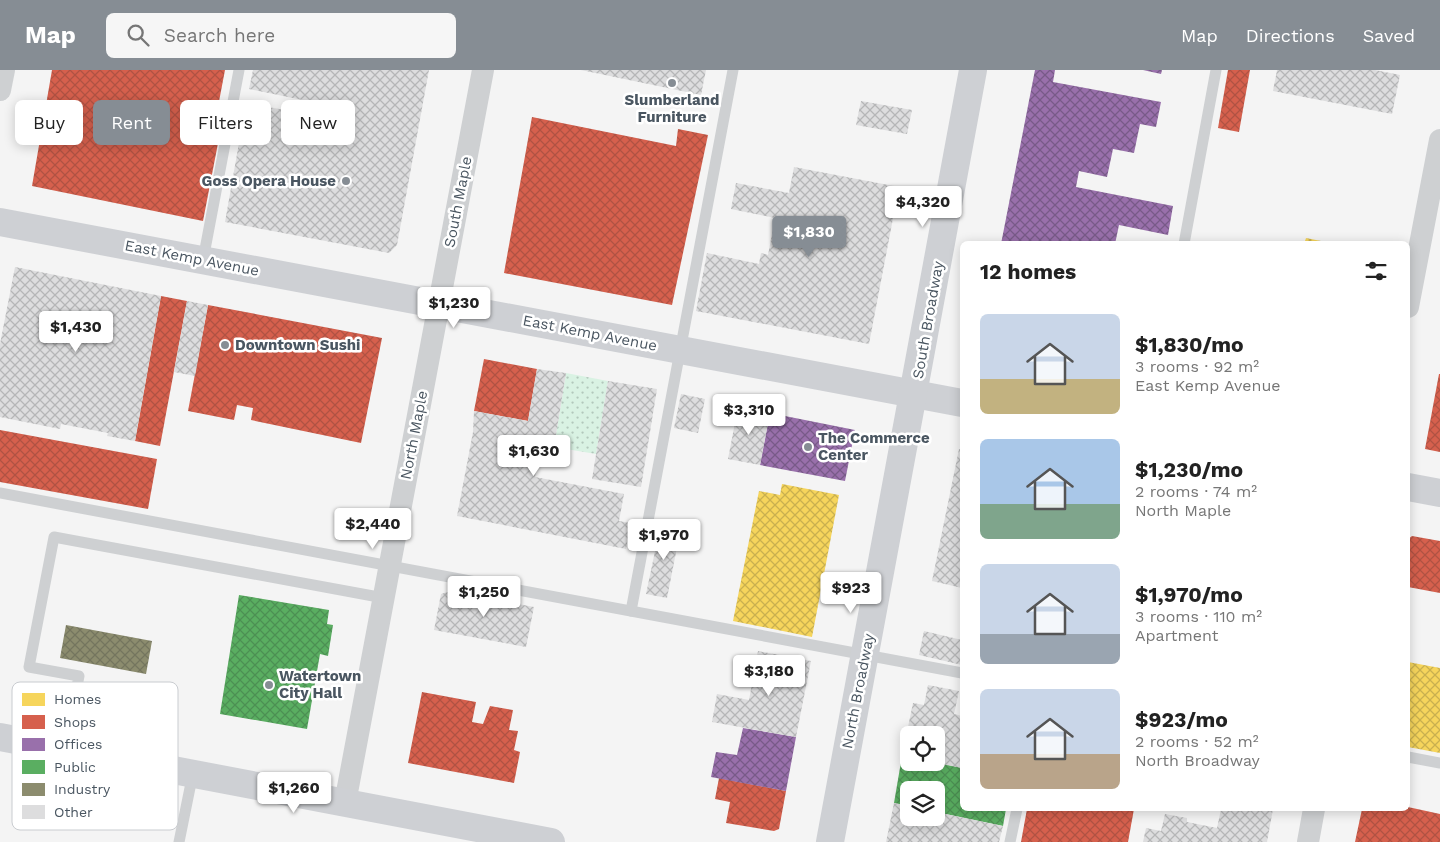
<!DOCTYPE html>
<html lang="en">
<head>
<meta charset="utf-8">
<style>
  body { margin:0; font-family:"Work Sans",sans-serif; background:#f6f6f6; color:#222; height:100vh; display:flex; flex-direction:column; font-size:19px; white-space:nowrap }
  * { box-sizing:border-box; margin:0 }
  p { font-size:16px; color:#767676 }
  .icon { flex:none; width:28px; height:28px; fill:none; stroke:currentColor; stroke-width:2; stroke-linecap:round; stroke-linejoin:round }
  .map { position:relative; flex:1; overflow:hidden }
  .details { position:absolute; left:960px; top:171px; width:450px; height:570px; display:flex; flex-direction:column; background:#fff; border-radius:8px; box-shadow:0 2px 12px #0003 }
  .details>* { flex:none }
  .top-card { position:absolute; left:15px; top:30px; width:475px; height:45px; display:flex; gap:10px }
  .fabs { position:absolute; left:900px; top:656px; display:grid; gap:10px }
  .fabs a { display:grid; place-items:center; width:45px; height:45px; border-radius:8px; background:#fff; box-shadow:0 2px 12px #0003; font-size:25px }
  .price { position:absolute; translate:-50% -42px; padding:0 11px; border-radius:5px; background:#fff; color:#222; font-size:16px; line-height:32px; filter:drop-shadow(0 1px 2px #0008) }
  .price::after { content:''; position:absolute; left:50%; top:30px; width:15px; height:11px; margin-left:-8px; background:inherit; clip-path:polygon(0 0,100% 0,50% 100%) }
  .price.active { background:#868d94; color:#fff }
  ul { padding:0; list-style:none }
  li { display:flex; align-items:center; gap:15px; height:125px; padding:0 20px }
  li span { display:grid; place-items:center; flex:none; width:140px; height:100px; border-radius:8px; color:#555 }
  li>.icon { margin-inline-start:auto }
  span .icon { width:60px; height:60px; fill:#fffc; stroke-width:1 }
  li b { font-size:21px }
  h2 { display:flex; justify-content:space-between; align-items:center; height:60px; padding:0 20px; font-size:21px }
  .tag { padding:0 18px; border-radius:8px; background:#fff; box-shadow:0 2px 12px #0003; font-size:18px; line-height:45px }
  .tag.active { background:#868d94; color:#fff }
  header { display:flex; align-items:center; gap:30px; box-sizing:border-box; height:70px; padding:0 25px; background:#868d94; color:#fff }
  header strong { font-size:24px }
  nav { display:flex; gap:28px; margin-inline-start:auto; font-size:18px }
  .search { width:350px; height:45px; background:#f6f6f6; display:flex; align-items:center; gap:12px; box-sizing:border-box; padding:0 18px; border-radius:8px; color:#767676; font-size:19px }
  .map>svg:first-child { display:block }
</style>
</head>
<body>
<header>
<strong>Map</strong>
<div class="search"><svg class="icon" aria-label="search" viewBox="0 0 24 24"><circle cx="10" cy="10" r="6"/><path d="M15 15l6 6"/></svg>Search here</div>
<nav><a>Map</a><a>Directions</a><a>Saved</a></nav>
</header>
<div class="map">
<svg width="1440" height="772" viewBox="0 0 1440 772">
  <defs>
    <pattern id="park-dots" width="8" height="8" patternUnits="userSpaceOnUse" patternTransform="scale(1.25)"><rect width="8" height="8" fill="#d9f2e3"/><path d="M2 2h.1M6 6h.1" fill="none" stroke="#b2c7bb" stroke-width="1.8" stroke-linecap="round"/></pattern>
    <pattern id="homes-cross-hatch" width="8" height="8" patternUnits="userSpaceOnUse" patternTransform="scale(1.25)"><rect width="8" height="8" fill="#f6d55c"/><path d="M0 0l8 8M0 8l8-8" fill="none" stroke="#c9b04f"/></pattern>
    <pattern id="shops-cross-hatch" width="8" height="8" patternUnits="userSpaceOnUse" patternTransform="scale(1.25)"><rect width="8" height="8" fill="#d6604d"/><path d="M0 0l8 8M0 8l8-8" fill="none" stroke="#b05243"/></pattern>
    <pattern id="offices-cross-hatch" width="8" height="8" patternUnits="userSpaceOnUse" patternTransform="scale(1.25)"><rect width="8" height="8" fill="#9970ab"/><path d="M0 0l8 8M0 8l8-8" fill="none" stroke="#785a88"/></pattern>
    <pattern id="public-cross-hatch" width="8" height="8" patternUnits="userSpaceOnUse" patternTransform="scale(1.25)"><rect width="8" height="8" fill="#5aae61"/><path d="M0 0l8 8M0 8l8-8" fill="none" stroke="#4c9053"/></pattern>
    <pattern id="industry-cross-hatch" width="8" height="8" patternUnits="userSpaceOnUse" patternTransform="scale(1.25)"><rect width="8" height="8" fill="#8c8c6e"/><path d="M0 0l8 8M0 8l8-8" fill="none" stroke="#74755e"/></pattern>
    <pattern id="building-cross-hatch" width="8" height="8" patternUnits="userSpaceOnUse" patternTransform="scale(1.25)"><rect width="8" height="8" fill="#ddddde"/><path d="M0 0l8 8M0 8l8-8" fill="none" stroke="#b5b6b7"/></pattern>
  </defs>
  <rect width="100%" height="100%" fill="#f4f4f4"/>
  <polygon fill="url(#park-dots)" points="566,303 608,311 596,384 554,377"/>
  <g fill="url(#homes-cross-hatch)">
    <polygon points="1306,168 1331,173 1331,174 1304,174"/>
    <polygon points="782,414 839,425 812,567 733,551 759,421 780,425"/>
    <polygon points="1408,592 1440,598 1440,683 1408,677"/>
  </g>
  <g fill="url(#shops-cross-hatch)">
    <polygon points="52,0 225,0 217,42 224,42 203,151 32,116"/>
    <polygon points="1228,0 1250,0 1239,62 1218,58"/>
    <polygon points="532,47 676,76 678,59 708,65 672,235 504,203"/>
    <polygon points="161,226 187,231 160,376 135,371"/>
    <polygon points="208,235 382,268 361,373 251,350 253,338 237,335 234,350 188,341"/>
    <polygon points="484,289 537,299 528,351 474,341"/>
    <polygon points="1439,304 1440,304 1440,382 1425,379"/>
    <polygon points="0,360 157,389 148,439 0,412"/>
    <polygon points="1412,466 1440,471 1440,523 1408,517 1408,469"/>
    <polygon points="422,622 476,632 472,652 483,654 490,636 513,640 509,660 518,661 514,680 520,682 514,713 408,693"/>
    <polygon points="719,708 786,721 779,759 774,761 726,753 730,732 715,729"/>
    <polygon points="1408,737 1440,744 1440,772 1355,772 1362,739 1408,739"/>
    <polygon points="1027,739 1134,739 1128,772 1021,772"/>
  </g>
  <g fill="url(#offices-cross-hatch)">
    <polygon points="1035,0 1055,0 1053,12 1161,32 1156,57 1140,54 1134,83 1113,79 1107,107 1079,101 1076,117 1173,136 1168,165 1119,155 1115,174 1001,174"/>
    <polygon points="1143,0 1162,0 1161,4"/>
    <polygon points="770,343 855,360 845,411 760,395"/>
    <polygon points="743,658 796,667 786,721 711,707 716,682 737,685"/>
  </g>
  <g fill="url(#public-cross-hatch)">
    <polygon points="239,525 329,540 327,554 333,555 328,586 320,584 307,659 220,644"/>
    <polygon points="902,686 909,687 909,692 935,692 962,698 962,739 1006,739 1003,756 936,742 936,720 909,720 909,736 894,733"/>
  </g>
  <polygon fill="url(#industry-cross-hatch)" points="66,555 152,571 146,604 60,588"/>
  <g fill="url(#building-cross-hatch)">
    <polygon points="253,0 429,0 397,175 389,183 225,152 246,33 296,42 293,58 312,62 317,33 249,19"/>
    <polygon points="581,0 706,0 701,25"/>
    <polygon points="1277,0 1375,0 1400,5 1392,44 1273,21"/>
    <polygon points="861,31 912,40 907,64 856,55"/>
    <polygon points="794,97 899,117 869,274 696,241 707,183 759,194 761,183 768,185 775,148 731,139 736,113 789,123"/>
    <polygon points="15,197 161,226 135,371 107,366 108,363 61,354 60,359 0,347 0,274"/>
    <polygon points="187,231 208,235 195,306 174,302"/>
    <polygon points="537,299 566,303 554,377 530,373 527,387 538,389 535,407 624,424 619,451 631,453 626,479 457,446 473,362 474,341 528,351"/>
    <polygon points="608,311 657,319 641,417 592,409"/>
    <polygon points="681,324 705,329 698,363 674,358"/>
    <polygon points="738,337 770,343 760,395 728,389"/>
    <polygon points="959,379 962,380 962,518 932,511"/>
    <polygon points="661,453 681,457 667,528 646,524"/>
    <polygon points="451,521 534,537 526,577 434,560 441,524"/>
    <polygon points="924,561 962,570 962,595 919,585"/>
    <polygon points="758,581 811,591 796,667 712,652 717,624 749,630"/>
    <polygon points="928,615 959,621 954,644 962,646 962,698 936,693 936,665 909,665 909,687 902,686 913,633 924,635"/>
    <polygon points="894,733 909,736 909,748 936,748 936,742 1003,756 999,772 886,772"/>
    <polygon points="1221,739 1273,739 1267,772 1143,772 1146,758 1161,761 1165,744 1187,748 1187,752 1217,758"/>
  </g>
  <g fill="none" stroke-linecap="round" stroke-linejoin="round">
    <g stroke="#ced0d2" stroke-width="11">
      <polyline points="1184,174 1216,0"/>
      <polyline points="203,190 239,0"/>
      <polyline points="0,423 962,603"/>
      <polyline points="631,541 733,0"/>
      <polyline points="65,679 79,606 29,597 54,467 384,528"/>
      <polyline points="1408,687 1440,693"/>
      <polyline points="179,772 193,703"/>
      <polyline points="1010,772 1017,739"/>
    </g>
    <g stroke="#ced0d2" stroke-width="22">
      <polyline points="0,20 4,0"/>
      <polyline points="1408,237 1440,70"/>
      <polyline points="345,733 483,0"/>
      <polyline points="1308,772 1314,739"/>
    </g>
    <g stroke="#ced0d4" stroke-width="28">
      <polyline points="0,152 962,333"/>
      <polyline points="1408,417 1440,423"/>
      <polyline points="0,667 551,772"/>
      <polyline points="830,772 973,0"/>
    </g>
  </g>
  <g fill="#868d94" stroke="#fff" stroke-width="2">
    <circle cx="672" cy="13" r="5"/>
    <circle cx="346" cy="111" r="5"/>
    <circle cx="225" cy="275" r="5"/>
    <circle cx="808" cy="377" r="5"/>
    <circle cx="269" cy="615" r="5"/>
  </g>
  <g text-anchor="middle" stroke-width="5" stroke-linejoin="round" paint-order="stroke">
    <g font-size="15" font-weight="bold" fill="#4a5661" stroke="#fff" text-anchor="start">
      <text x="672" y="35" text-anchor="middle">Slumberland<tspan x="672" dy="17">Furniture</tspan></text>
      <text x="336" y="116" text-anchor="end">Goss Opera House</text>
      <text x="235" y="280">Downtown Sushi</text>
      <text x="818" y="373">The Commerce<tspan x="818" dy="17">Center</tspan></text>
      <text x="279" y="611">Watertown<tspan x="279" dy="17">City Hall</tspan></text>
    </g>
    <g font-size="15" fill="#4a5661" stroke="#fff">
      <text transform="translate(458 132) rotate(-79)" y="5">South Maple</text>
      <text transform="translate(192 188) rotate(11)" y="5">East Kemp Avenue</text>
      <text transform="translate(928 250) rotate(-80)" y="5">South Broadway</text>
      <text transform="translate(590 263) rotate(11)" y="5">East Kemp Avenue</text>
      <text transform="translate(414 365) rotate(-79)" y="5">North Maple</text>
      <text transform="translate(858 621) rotate(-79)" y="5">North Broadway</text>
    </g>
  </g>
  <rect x="12" y="612" width="166" height="148" rx="8" fill="#fff" stroke="#c9ccd0" stroke-width="1"/>
  <rect x="22" y="623" width="23" height="13" fill="#f6d55c"/>
  <rect x="22" y="645" width="23" height="14" fill="#d6604d"/>
  <rect x="22" y="668" width="23" height="13" fill="#9970ab"/>
  <rect x="22" y="690" width="23" height="14" fill="#5aae61"/>
  <rect x="22" y="713" width="23" height="13" fill="#8c8c6e"/>
  <rect x="22" y="735" width="23" height="14" fill="#ddddde"/>
  <g font-size="14" fill="#4a5661">
    <text x="54" y="634">Homes</text>
    <text x="54" y="657">Shops</text>
    <text x="54" y="679">Offices</text>
    <text x="54" y="702">Public</text>
    <text x="54" y="724">Industry</text>
    <text x="54" y="747">Other</text>
  </g>
</svg>
<div class="fabs">
<a><svg class="icon" aria-label="locate" viewBox="0 0 24 24"><circle cx="12" cy="12" r="6"/><path d="M12 2v4M12 18v4M2 12h4M18 12h4"/></svg></a>
<a><svg class="icon" aria-label="layers" viewBox="0 0 24 24"><path d="M12 4l9 5-9 5-9-5zM3 14l9 5 9-5"/></svg></a>
</div>
<b class="price" style="left:923px;top:158px">$4,320</b>
<b class="price active" style="left:809px;top:188px">$1,830</b>
<b class="price" style="left:454px;top:259px">$1,230</b>
<b class="price" style="left:76px;top:283px">$1,430</b>
<b class="price" style="left:749px;top:366px">$3,310</b>
<b class="price" style="left:534px;top:407px">$1,630</b>
<b class="price" style="left:373px;top:480px">$2,440</b>
<b class="price" style="left:664px;top:491px">$1,970</b>
<b class="price" style="left:851px;top:544px">$923</b>
<b class="price" style="left:484px;top:548px">$1,250</b>
<b class="price" style="left:769px;top:627px">$3,180</b>
<b class="price" style="left:294px;top:744px">$1,260</b>
<div class="top-card">
<a class="tag">Buy</a>
<a class="tag active">Rent</a>
<a class="tag">Filters</a>
<a class="tag">New</a>
</div>
<section class="details">
<h2>12 homes<svg class="icon" aria-label="filters" viewBox="0 0 24 24"><path d="M4 7h16M4 17h16"/><circle cx="9" cy="7" r="2"/><circle cx="15" cy="17" r="2"/></svg></h2>
<ul>
<li><span style="background:linear-gradient(#c9d6e8 65%,#c2b280 0)"><svg class="icon" aria-label="home" viewBox="0 0 24 24"><path d="M3 11l9-7 9 7M6 9v11h12V9"/></svg></span><div><b>$1,830/mo</b><p>3 rooms · 92 m²</p><p>East Kemp Avenue</p></div></li>
<li><span style="background:linear-gradient(#a9c7e8 65%,#7fa58c 0)"><svg class="icon" aria-label="home" viewBox="0 0 24 24"><path d="M3 11l9-7 9 7M6 9v11h12V9"/></svg></span><div><b>$1,230/mo</b><p>2 rooms · 74 m²</p><p>North Maple</p></div></li>
<li><span style="background:linear-gradient(#c9d6e8 70%,#9aa5b1 0)"><svg class="icon" aria-label="home" viewBox="0 0 24 24"><path d="M3 11l9-7 9 7M6 9v11h12V9"/></svg></span><div><b>$1,970/mo</b><p>3 rooms · 110 m²</p><p>Apartment</p></div></li>
<li><span style="background:linear-gradient(#c9d6e8 65%,#b9a48a 0)"><svg class="icon" aria-label="home" viewBox="0 0 24 24"><path d="M3 11l9-7 9 7M6 9v11h12V9"/></svg></span><div><b>$923/mo</b><p>2 rooms · 52 m²</p><p>North Broadway</p></div></li>
</ul>
</section>
</div>
</body>
</html>
